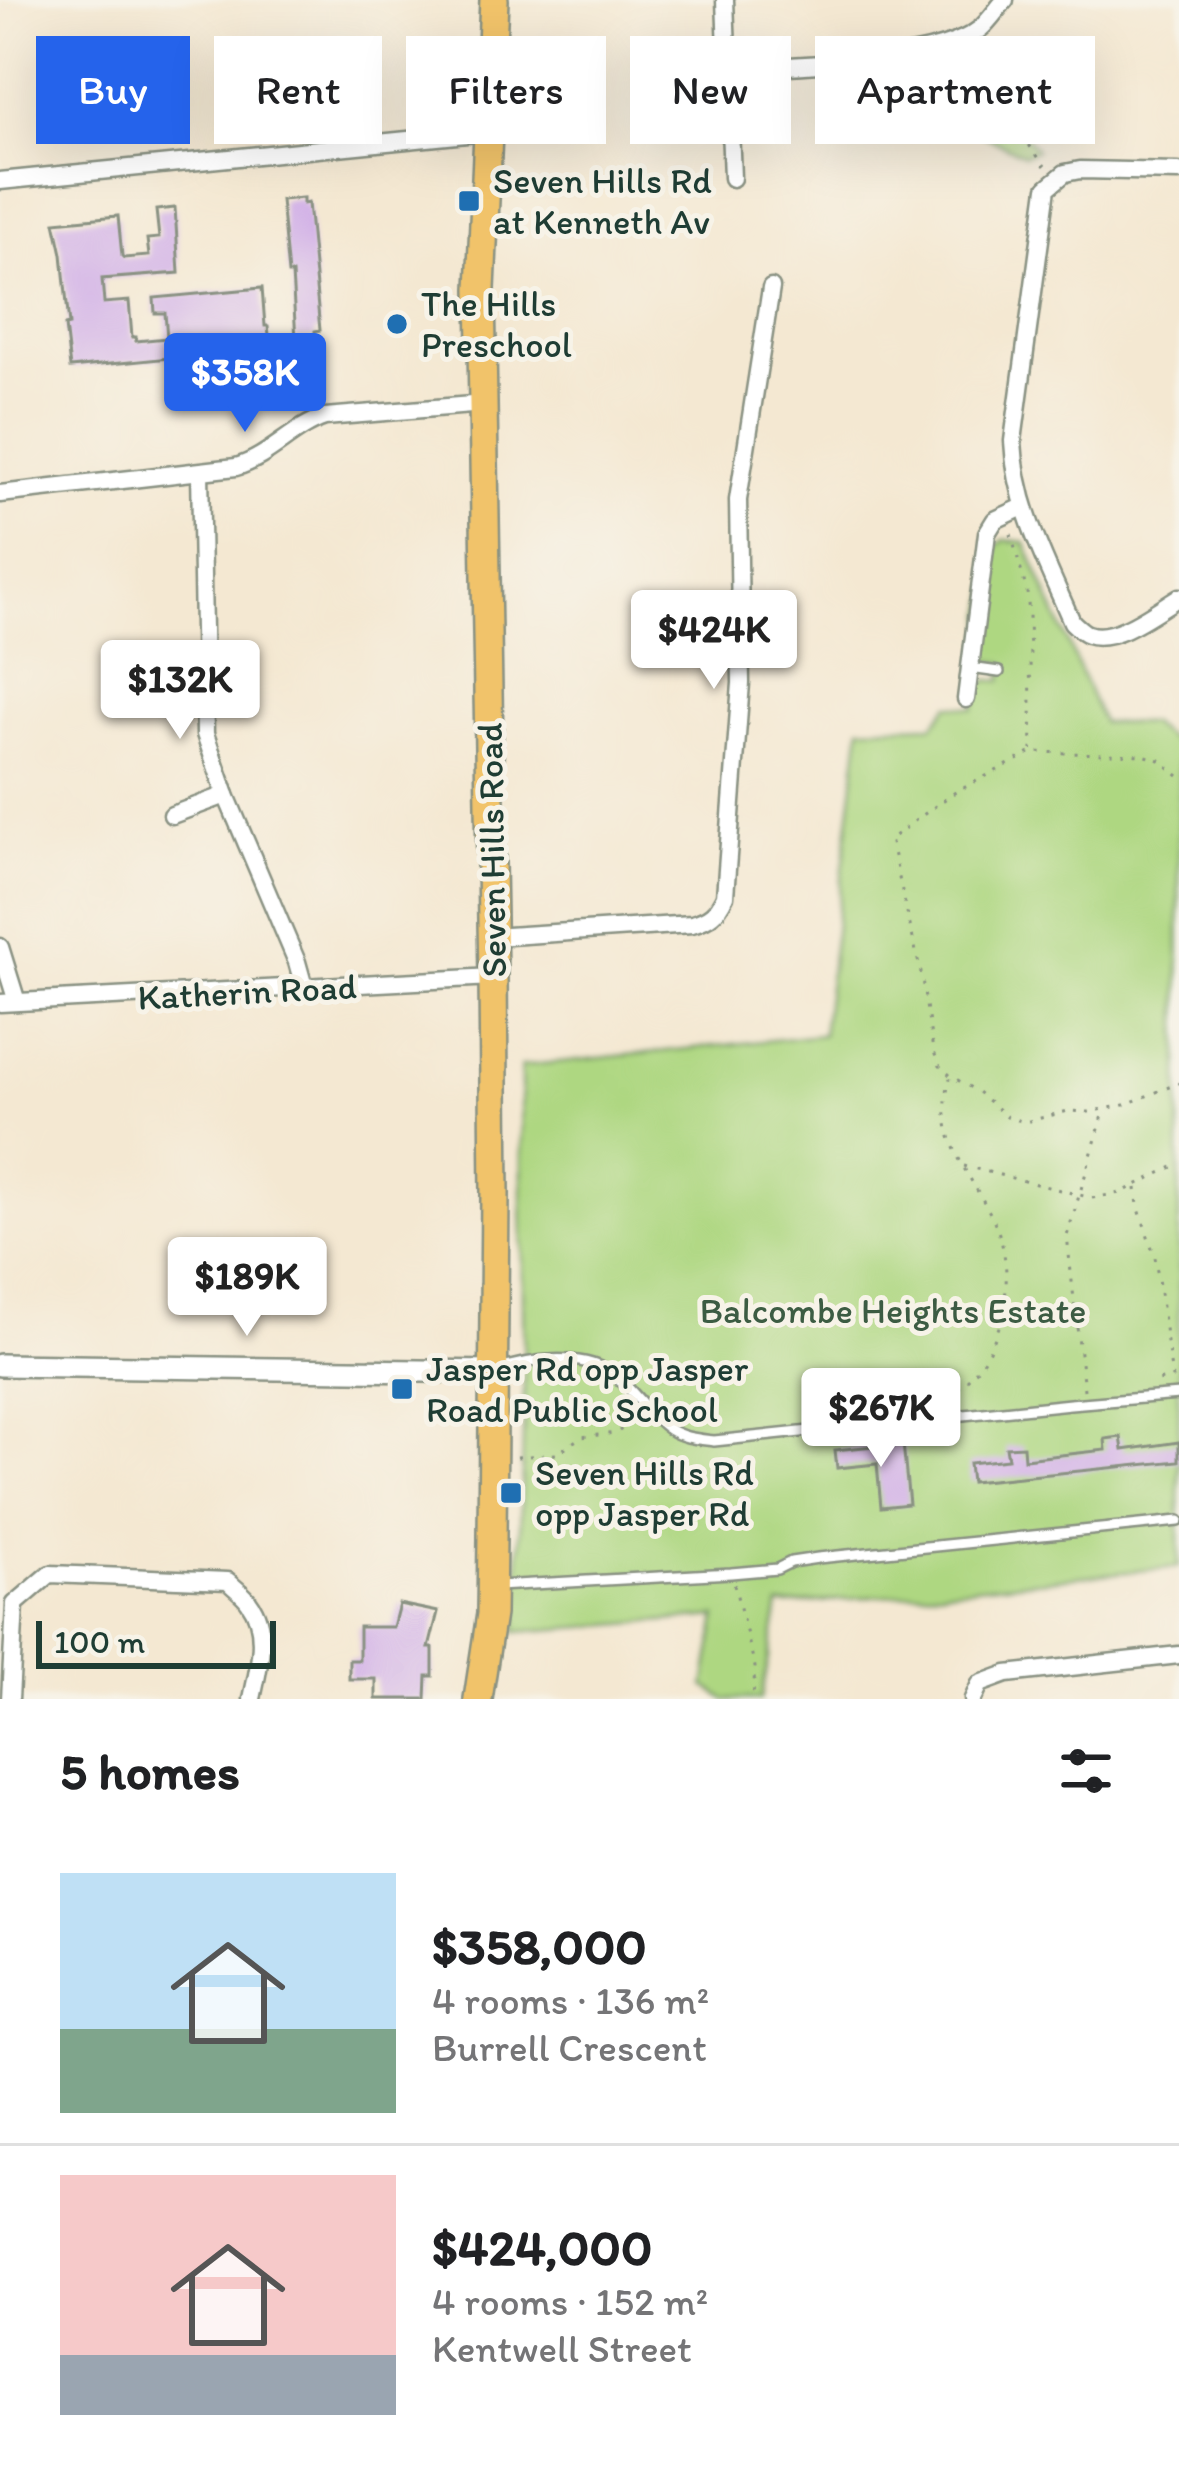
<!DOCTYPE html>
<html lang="en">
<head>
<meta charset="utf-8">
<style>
  body { margin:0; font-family:Itim,sans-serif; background:#f6f6f6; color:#202124; height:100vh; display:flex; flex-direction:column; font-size:45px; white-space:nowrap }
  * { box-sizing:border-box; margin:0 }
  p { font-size:39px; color:#757577 }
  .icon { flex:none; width:66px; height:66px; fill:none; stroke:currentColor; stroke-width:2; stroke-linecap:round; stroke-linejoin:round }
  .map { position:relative; height:1699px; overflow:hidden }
  .details { display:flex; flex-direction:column; background:#fff; flex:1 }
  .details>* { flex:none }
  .guide { position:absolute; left:36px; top:36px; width:1107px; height:108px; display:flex; gap:24px }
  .scale { position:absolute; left:36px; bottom:30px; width:240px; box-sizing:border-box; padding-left:12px; border:6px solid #1f3d34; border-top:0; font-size:33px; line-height:42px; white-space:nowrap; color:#1f3d34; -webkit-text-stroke:9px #f7f3e8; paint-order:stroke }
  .price { position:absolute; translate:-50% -102px; padding:0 27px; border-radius:12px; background:#fff; color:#222; font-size:39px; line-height:78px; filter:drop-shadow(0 3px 6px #0008) }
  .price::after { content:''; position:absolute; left:50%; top:72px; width:36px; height:27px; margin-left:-18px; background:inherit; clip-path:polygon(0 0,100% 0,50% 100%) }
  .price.current { background:#2563eb; color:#fff }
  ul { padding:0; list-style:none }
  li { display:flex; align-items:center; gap:36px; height:300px; padding:0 60px }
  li+li { border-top:3px solid #e0e0e0 }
  li span { display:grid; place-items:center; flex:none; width:336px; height:240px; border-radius:0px; color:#555 }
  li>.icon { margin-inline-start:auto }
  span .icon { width:144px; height:144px; fill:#fffc; stroke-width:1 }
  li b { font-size:51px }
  h2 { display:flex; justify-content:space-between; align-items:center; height:144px; padding:0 60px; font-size:51px }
  .chip { padding:0 42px; border-radius:0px; background:#fff; box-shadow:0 12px 48px #0002; font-size:42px; line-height:108px }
  .chip.current { background:#2563eb; color:#fff }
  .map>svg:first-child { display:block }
</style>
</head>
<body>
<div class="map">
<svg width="1179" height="1699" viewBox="0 0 1179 1699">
  <rect width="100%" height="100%" fill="#f7f3e8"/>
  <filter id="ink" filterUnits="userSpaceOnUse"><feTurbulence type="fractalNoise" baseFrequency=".00833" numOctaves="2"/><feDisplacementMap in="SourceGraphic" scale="24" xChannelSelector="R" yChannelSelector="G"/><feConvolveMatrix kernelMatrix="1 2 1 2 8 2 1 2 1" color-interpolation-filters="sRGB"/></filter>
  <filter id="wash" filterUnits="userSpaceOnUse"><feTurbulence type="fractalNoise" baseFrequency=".004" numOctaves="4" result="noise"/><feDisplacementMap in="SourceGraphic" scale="48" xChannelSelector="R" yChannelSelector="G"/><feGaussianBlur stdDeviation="2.7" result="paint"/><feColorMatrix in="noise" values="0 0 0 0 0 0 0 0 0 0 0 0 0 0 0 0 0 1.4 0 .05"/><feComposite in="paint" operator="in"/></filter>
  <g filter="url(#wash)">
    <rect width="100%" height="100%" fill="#f4e8d2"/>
    <g fill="#aed781" stroke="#668a5a" stroke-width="3">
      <polygon points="941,71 978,71 1036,150 1024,155 937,111"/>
      <polygon points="1004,540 1025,542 1102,723 1148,723 1179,746 1179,1567 779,1606 761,1699 725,1699 705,1686 717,1617 517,1632 524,1407 521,1066 822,1035 861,727 933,725 949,705 974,708 977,688 988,680 1002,681 1004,663 990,661 981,650 993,549"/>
    </g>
    <g id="blocks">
      <g fill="#d1b0e7">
        <polygon points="303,198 303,204 308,203 320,330 315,331 315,337 296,339 292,274 288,274 281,200"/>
        <polygon points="175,208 179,273 102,279 104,303 129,301 132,337 136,337 136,341 167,338 165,313 155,313 154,298 262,288 265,326 268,326 270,344 190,353 190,356 70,368 65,326 69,325 62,254 55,222 118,216 122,256 124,258 149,256 147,239 159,238 156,210"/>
        <polygon points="1121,1437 1123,1450 1179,1442 1179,1461 971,1482 969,1463 1008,1459 1006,1447 1023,1446 1024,1459 1106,1450 1105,1439"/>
        <polygon points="903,1443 909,1504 881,1507 877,1464 837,1468 835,1450"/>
        <polygon points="399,1604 438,1612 429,1648 433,1648 433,1676 427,1676 426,1699 376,1699 376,1679 349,1679 349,1660 359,1660 359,1627 393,1627"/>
      </g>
    </g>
  </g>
  <g filter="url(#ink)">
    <use href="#blocks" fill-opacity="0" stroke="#8a9283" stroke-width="3"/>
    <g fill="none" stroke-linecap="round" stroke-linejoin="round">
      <defs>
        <g id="service">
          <polyline points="970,668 999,672"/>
          <path d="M498,1370C529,1359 578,1353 608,1371C632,1386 646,1413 669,1429C682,1438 698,1439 714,1441L1070,1404L1179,1395"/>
          <polyline points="497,1586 731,1573 777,1569 791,1562 818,1558 1179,1521"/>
        </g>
        <g id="minor">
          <polyline points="725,0 732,178"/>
          <path d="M729,69C788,65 935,65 980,29C989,21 997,9 1005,0"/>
          <path d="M1179,172L1080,170L1065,173L1047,188L1013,441C1016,508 1046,561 1072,622C1075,625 1084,633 1088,634C1114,644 1157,610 1179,597"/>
          <polyline points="0,181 487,132"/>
          <polyline points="200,472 205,734 226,795 297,962 304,987"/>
          <path d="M0,494L236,467C270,457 292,428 325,417L484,404"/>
          <polyline points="966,699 987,533 995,520 1023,507"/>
          <polyline points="172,815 226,795"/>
          <path d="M493,937L692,924C710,919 717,913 725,896L741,683L738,500L771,288"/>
          <polyline points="0,947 17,1002"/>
          <polyline points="0,1003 493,977"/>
          <path d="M10,1699L15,1604L50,1574L228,1581C234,1588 244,1594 249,1602C270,1630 258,1669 252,1699"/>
          <polyline points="973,1699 980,1684 1007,1674 1179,1655"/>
        </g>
        <polyline id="tertiary" points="0,1365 493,1372"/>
        <polyline id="primary" points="478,1699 491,1614 492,1538 495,1194 493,977 481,289 494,0"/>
      </defs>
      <use href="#service" stroke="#8a9283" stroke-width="14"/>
      <use href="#minor" stroke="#8a9283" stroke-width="21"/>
      <use href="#tertiary" stroke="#8a9283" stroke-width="26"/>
      <use href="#primary" stroke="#8a9283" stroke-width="32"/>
      <g stroke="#8a9283" stroke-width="3" stroke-dasharray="3 9" stroke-linecap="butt">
        <polyline points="964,59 1045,166"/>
        <polyline points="1011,534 1027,592 1029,615 1032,750"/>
        <polyline points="1179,776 1160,760 1143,755 1032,752 952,794 890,839 921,973 933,1050 940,1066 951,1076 978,1092 1007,1117 1025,1122 1068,1111 1089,1112 1124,1105 1179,1083"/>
        <polyline points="964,1166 1092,1198 1120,1193 1179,1164"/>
        <polyline points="1136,1188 1138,1206 1155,1257 1172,1378 1158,1381"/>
        <polyline points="1084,1390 1067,1236 1104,1112"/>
        <path d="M940,1404C953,1392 970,1380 980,1365C1010,1323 1015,1261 991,1215C966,1167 934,1136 950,1078"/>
        <polyline points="517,1457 556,1454 581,1437 616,1433 640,1417"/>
        <polyline points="734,1584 755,1667 753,1699"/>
      </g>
      <use href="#service" stroke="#fff" stroke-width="9"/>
      <use href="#minor" stroke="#fff" stroke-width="16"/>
      <use href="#tertiary" stroke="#fff" stroke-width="21"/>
      <use href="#primary" stroke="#f1c36a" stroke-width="27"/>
    </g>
  </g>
  <g fill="#1f6fb2" stroke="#f7f3e8" stroke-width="4.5">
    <rect x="457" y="189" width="24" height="24" rx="6"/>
    <circle cx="397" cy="324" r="12"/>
    <rect x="390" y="1377" width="24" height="24" rx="6"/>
    <rect x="499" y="1481" width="24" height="24" rx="6"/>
  </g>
  <g text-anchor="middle" stroke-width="10" stroke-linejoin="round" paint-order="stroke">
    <g font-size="36" fill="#1f3d34" stroke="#f7f3e8" text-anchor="start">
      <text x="493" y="193">Seven Hills Rd<tspan x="493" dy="41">at Kenneth Av</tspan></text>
      <text x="421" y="316">The Hills<tspan x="421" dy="41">Preschool</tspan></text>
      <text x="426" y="1381">Jasper Rd opp Jasper<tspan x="426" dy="41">Road Public School</tspan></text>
      <text x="535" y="1485">Seven Hills Rd<tspan x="535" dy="41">opp Jasper Rd</tspan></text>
    </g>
    <g font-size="36" fill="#1f3d34" stroke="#f7f3e8">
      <text transform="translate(491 850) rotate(-91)" y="13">Seven Hills Road</text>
      <text transform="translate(247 991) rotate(-3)" y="13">Katherin Road</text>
    </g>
    <g font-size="36" fill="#3c5c43" stroke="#f7f3e8">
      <text x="893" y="1323">Balcombe Heights Estate</text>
    </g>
  </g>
</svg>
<div class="scale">100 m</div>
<b class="price current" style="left:245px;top:435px">$358K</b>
<b class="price" style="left:714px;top:692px">$424K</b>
<b class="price" style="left:180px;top:742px">$132K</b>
<b class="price" style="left:247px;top:1339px">$189K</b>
<b class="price" style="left:881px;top:1470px">$267K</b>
<div class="guide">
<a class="chip current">Buy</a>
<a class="chip">Rent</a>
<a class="chip">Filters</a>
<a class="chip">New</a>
<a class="chip">Apartment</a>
</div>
</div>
<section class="details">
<h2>5 homes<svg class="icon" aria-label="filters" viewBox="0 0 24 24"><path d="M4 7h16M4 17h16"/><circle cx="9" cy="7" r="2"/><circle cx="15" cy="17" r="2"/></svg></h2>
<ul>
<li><span style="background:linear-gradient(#bfe0f5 65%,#7fa58c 0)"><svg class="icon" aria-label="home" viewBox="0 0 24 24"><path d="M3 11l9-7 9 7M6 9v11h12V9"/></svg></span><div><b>$358,000</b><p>4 rooms · 136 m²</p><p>Burrell Crescent</p></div></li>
<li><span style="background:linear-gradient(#f6c9c9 75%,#9aa5b1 0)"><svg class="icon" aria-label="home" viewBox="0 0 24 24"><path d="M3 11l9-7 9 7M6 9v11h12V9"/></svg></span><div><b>$424,000</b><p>4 rooms · 152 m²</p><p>Kentwell Street</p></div></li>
</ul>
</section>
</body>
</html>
